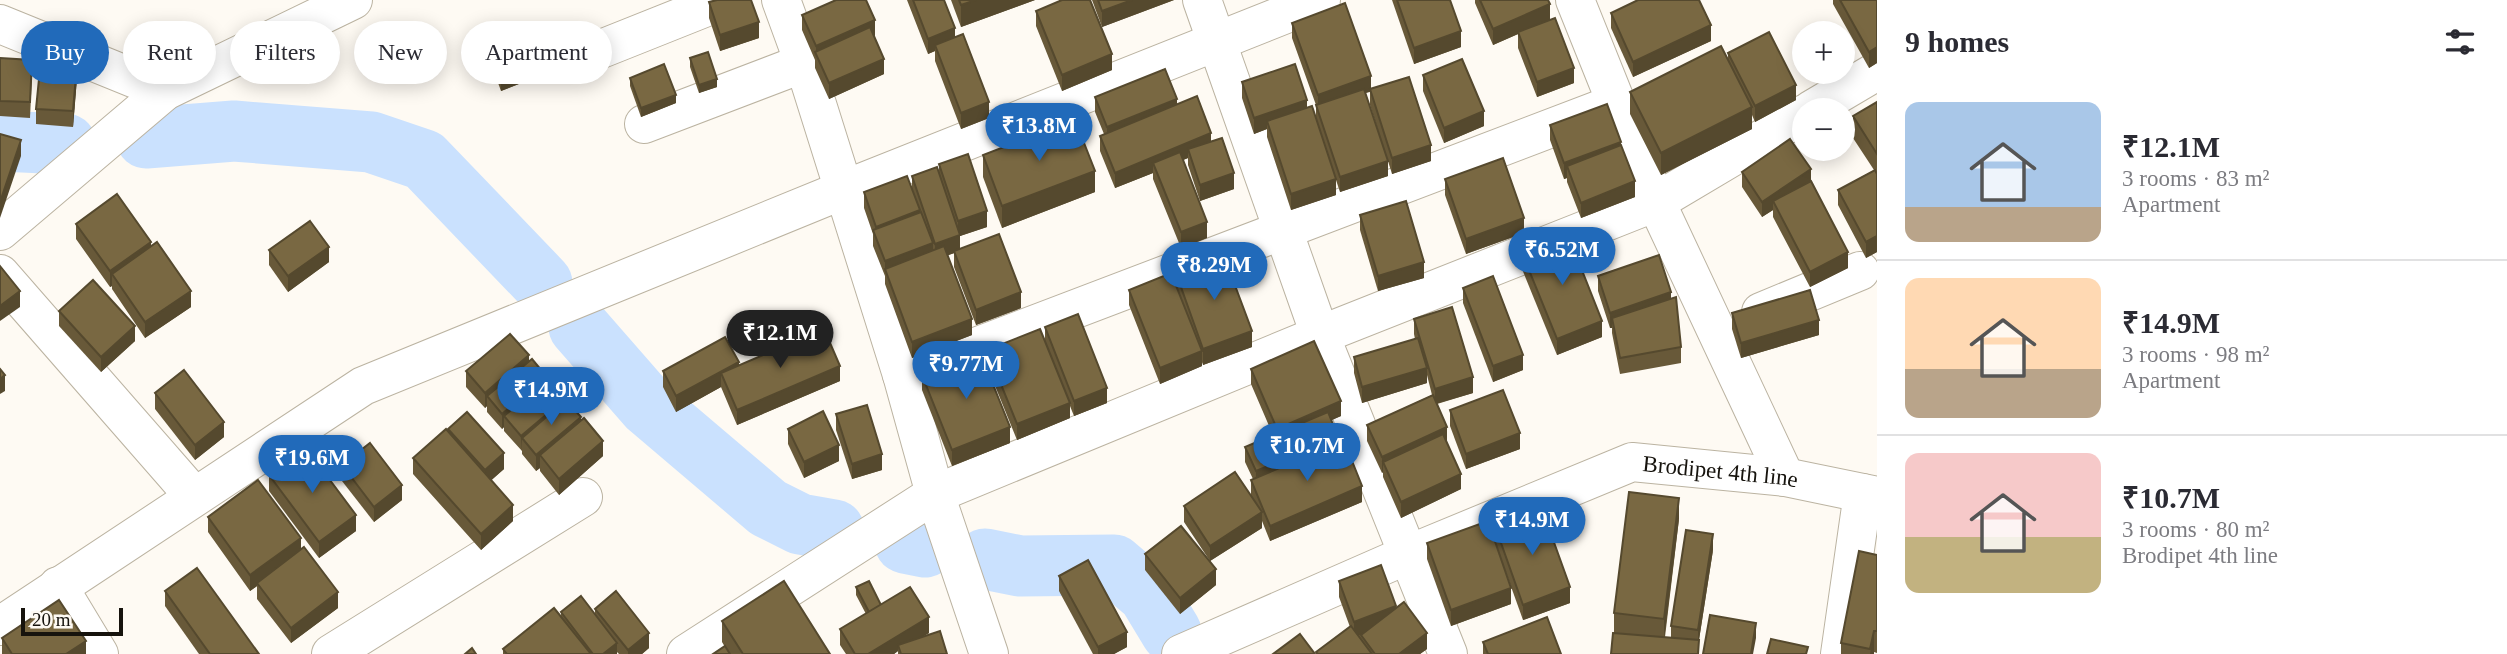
<!DOCTYPE html>
<html lang="en">
<head>
<meta charset="utf-8">
<style>
  body { margin:0; font-family:"Times New Roman",serif; background:#f2f2f3; color:#2b2b33; height:100vh; display:flex; flex-direction:column; font-size:26px; white-space:nowrap }
  * { box-sizing:border-box; margin:0 }
  p { font-size:23px; color:#7c7c81 }
  .icon { flex:none; width:38px; height:38px; fill:none; stroke:currentColor; stroke-width:2; stroke-linecap:round; stroke-linejoin:round }
  .map { position:relative; flex:1; overflow:hidden }
  .side { display:flex; flex-direction:column; background:#fff; width:630px }
  .side>* { flex:none }
  .guide { position:absolute; left:21px; top:21px; width:665px; height:63px; display:flex; gap:14px }
  .buttons { position:absolute; left:1792px; top:21px; display:grid; gap:14px }
  .buttons a { display:grid; place-items:center; width:63px; height:63px; border-radius:50%; background:#fff; box-shadow:0 4px 18px #0003; font-size:35px }
  .scale { position:absolute; left:21px; bottom:18px; width:102px; box-sizing:border-box; padding-left:7px; border:4px solid #16130d; border-top:0; font-size:19px; line-height:24px; white-space:nowrap; color:#16130d; -webkit-text-stroke:5px #fefaf3; paint-order:stroke }
  .price { position:absolute; translate:-50% -60px; padding:0 16px; border-radius:24px; background:#216aba; color:#fff; font-size:23px; line-height:46px; filter:drop-shadow(0 2px 4px #0008) }
  .price::after { content:''; position:absolute; left:50%; top:42px; width:21px; height:16px; margin-left:-10px; background:inherit; clip-path:polygon(0 0,100% 0,50% 100%) }
  .price.current { background:#222; color:#fff }
  ul { padding:0; list-style:none }
  li { display:flex; align-items:center; gap:21px; height:175px; padding:0 28px }
  li+li { border-top:2px solid #e1e1e2 }
  li span { display:grid; place-items:center; flex:none; width:196px; height:140px; border-radius:14px; color:#555 }
  li>.icon { margin-inline-start:auto }
  span .icon { width:84px; height:84px; fill:#fffc; stroke-width:1 }
  li b { font-size:30px }
  h2 { display:flex; justify-content:space-between; align-items:center; height:84px; padding:0 28px; font-size:30px }
  .tag { padding:0 24px; border-radius:32px; background:#fff; box-shadow:0 4px 18px #0003; font-size:24px; line-height:63px }
  .tag.current { background:#216aba; color:#fff }
  main { display:flex; flex:1; min-height:0 }
  .map>svg:first-child { display:block }
</style>
</head>
<body>
<main>
<div class="map">
<svg width="1877" height="654" viewBox="0 0 1877 654">
  <rect width="100%" height="100%" fill="#fefaf3"/>
  <g fill="none" stroke-linecap="round" stroke-linejoin="round">
    <g stroke="#cae1fe" stroke-width="61">
      <polyline points="146,138 234,131 371,142 424,160 542,283"/>
      <polyline points="0,141 66,144"/>
      <polyline points="579,327 648,406 768,508 800,524 834,530"/>
      <polyline points="905,543 925,547"/>
      <polyline points="985,559 1020,566 1114,565 1148,594 1171,632"/>
    </g>
    <defs>
      <g id="minor">
        <polyline points="781,0 804,63 902,375 935,494 989,654"/>
        <polyline points="1202,0 1320,335 1448,654"/>
        <polyline points="1575,0 1656,202 1785,477"/>
        <polyline points="0,24 165,91"/>
        <polyline points="571,61 724,0"/>
        <polyline points="1811,110 1877,71"/>
        <polyline points="644,124 804,63"/>
        <polyline points="0,231 165,91 353,0"/>
        <polyline points="0,274 194,496"/>
        <polyline points="1761,312 1860,271"/>
        <polyline points="902,375 1617,103"/>
        <polyline points="58,586 99,654"/>
        <polyline points="0,626 363,386 843,190 1321,0"/>
        <polyline points="331,654 583,497"/>
        <polyline points="686,654 935,494 1320,335 1656,202 1804,114"/>
        <path id="s1" d="M1181,654L1407,555L1632,462L1785,477L1877,496"/>
        <polyline points="1840,654 1863,493"/>
      </g>
    </defs>
    <use href="#minor" stroke="#bbb3a1" stroke-width="40"/>
    <use href="#minor" stroke="#fff" stroke-width="38"/>
  </g>
  <g fill="#685939" fill-rule="evenodd">
    <polygon points="907,0 944,0 955,37 989,118 961,129 935,61 935,51 928,54"/>
    <polygon points="951,0 1035,0 961,27"/>
    <polygon points="1092,0 1174,0 1102,27"/>
    <polygon points="1392,0 1450,0 1461,47 1414,64"/>
    <polygon points="1475,0 1548,0 1550,20 1540,24 1574,83 1537,97 1518,48 1518,34 1493,45 1475,3"/>
    <polygon points="1833,0 1877,0 1877,63 1869,68 1833,4"/>
    <polygon points="709,2 759,38 720,51 709,18"/>
    <polygon points="1036,11 1112,70 1062,91 1036,26"/>
    <polygon points="1611,13 1711,41 1633,77 1611,28"/>
    <polygon points="802,15 875,36 874,36 884,74 829,99 815,68 815,60 802,30"/>
    <path d="M1292,23L1371,89L1431,161L1392,174L1388,161V176L1340,192L1336,180V195L1291,210L1267,137V129L1254,134L1242,98V82L1307,108L1316,119V105L1292,38ZM1370,92V105L1387,159L1365,93Z"/>
    <polygon points="489,50 534,78 501,91 489,58"/>
    <polygon points="1728,53 1796,100 1755,122 1752,115 1752,129 1661,175 1630,114 1630,92 1728,60"/>
    <polygon points="0,58 32,75 30,118 0,116"/>
    <polygon points="690,58 717,87 699,93 690,67"/>
    <polygon points="1423,75 1484,126 1444,143 1423,91"/>
    <polygon points="77,78 73,127 36,124 36,109"/>
    <polygon points="630,78 676,103 641,117 630,86"/>
    <polygon points="1095,97 1177,104 1211,141 1234,189 1200,201 1188,165 1188,158 1183,160 1207,238 1181,248 1153,179 1153,173 1115,188 1100,151 1100,136 1104,134 1095,112"/>
    <polygon points="1877,102 1877,252 1866,258 1838,205 1838,190 1874,170 1853,138 1853,116"/>
    <polygon points="1550,125 1621,146 1635,197 1581,218 1567,182 1567,178 1564,179 1550,140"/>
    <polygon points="983,155 1095,192 1002,228 983,177"/>
    <polygon points="939,164 987,227 960,236 960,249 1021,308 976,325 954,267 954,253 948,255 972,335 912,358 885,284 885,276 873,246 873,234 864,208 864,192 912,188 912,176 939,175"/>
    <polygon points="1742,172 1811,181 1848,268 1810,287 1773,217 1773,210 1762,217 1742,187"/>
    <polygon points="1445,179 1524,233 1466,254 1445,195"/>
    <polygon points="1360,215 1424,278 1378,291 1360,230"/>
    <polygon points="76,224 151,247 191,307 145,338 112,289 112,286 110,287 76,239"/>
    <polygon points="269,250 329,262 288,292 269,265"/>
    <polygon points="1522,253 1602,337 1557,355 1522,269"/>
    <polygon points="1176,273 1252,347 1203,365 1202,362 1202,366 1160,384 1129,305 1129,290 1176,286"/>
    <polygon points="1598,276 1671,298 1681,347 1681,363 1620,374 1612,333 1612,328 1610,328 1598,291"/>
    <polygon points="1463,288 1523,370 1493,382 1463,303"/>
    <polygon points="59,311 135,341 101,372 59,326"/>
    <polygon points="1732,313 1819,335 1741,358 1732,329"/>
    <polygon points="1414,319 1473,393 1437,404 1447,443 1461,489 1401,518 1383,477 1383,472 1382,473 1367,441 1367,425 1432,395 1427,375 1427,383 1362,403 1354,373 1354,357 1415,339 1414,334"/>
    <polygon points="1045,327 1107,403 1074,416 1070,406 1070,418 1017,440 987,366 987,350 1045,340"/>
    <polygon points="529,361 546,380 566,401 581,420 603,456 559,495 540,471 540,468 536,471 522,454 522,451 504,431 504,427 502,429 487,412 487,406 485,408 466,387 466,371"/>
    <polygon points="739,365 840,381 737,425 721,387 676,412 663,387 663,371"/>
    <polygon points="1251,369 1341,416 1331,420 1338,443 1362,502 1270,541 1262,521 1262,528 1210,561 1184,522 1184,506 1251,496 1251,480 1253,479 1245,462 1245,447 1273,435 1251,384"/>
    <polygon points="922,375 1010,443 952,466 922,390"/>
    <polygon points="155,393 224,437 195,460 155,409"/>
    <polygon points="1450,410 1520,449 1466,469 1450,426"/>
    <polygon points="836,414 882,470 852,479 836,430"/>
    <polygon points="448,429 504,469 491,480 513,521 481,550 413,474 413,458 448,431"/>
    <polygon points="788,429 839,461 804,478 788,444"/>
    <polygon points="342,465 402,500 374,522 342,481"/>
    <polygon points="269,475 356,531 319,558 269,491"/>
    <polygon points="208,517 301,549 338,608 291,643 257,599 257,586 250,591 208,532"/>
    <polygon points="1679,519 1665,637 1671,638 1671,626 1713,550 1699,640 1699,654 1614,633 1614,613"/>
    <polygon points="1495,526 1570,603 1523,620 1495,542"/>
    <polygon points="1427,543 1511,604 1451,626 1427,559"/>
    <polygon points="1145,554 1216,585 1180,614 1145,570"/>
    <polygon points="1877,555 1877,653 1874,652 1874,654 1841,654 1841,643"/>
    <polygon points="1059,576 1127,647 1114,654 1093,654 1059,591"/>
    <polygon points="1339,581 1396,608 1427,649 1420,654 1316,654 1316,652 1350,627 1339,597"/>
    <polygon points="856,587 881,605 929,633 920,638 947,654 898,654 898,651 894,654 846,654 840,645 840,629 866,614 856,595"/>
    <polygon points="165,591 259,654 199,654 165,606"/>
    <polygon points="595,609 649,648 642,654 619,654 617,652 617,654 503,654 503,649 561,617 561,612 595,613"/>
    <polygon points="722,621 830,654 713,654 725,647 722,642"/>
    <polygon points="2,638 86,654 2,654"/>
    <polygon points="1483,642 1561,654 1483,654"/>
  </g>
  <g fill="#55492e">
    <polygon points="976,0 1035,0 961,27 961,5"/>
    <polygon points="1132,0 1174,0 1102,27 1102,11"/>
    <polygon points="1550,4 1550,20 1493,45 1493,29"/>
    <polygon points="875,20 875,36 819,61 816,54 816,46"/>
    <polygon points="759,22 759,38 720,51 720,35"/>
    <polygon points="1711,25 1711,41 1633,77 1633,62"/>
    <polygon points="955,28 955,44 935,45 935,51 928,54 928,39"/>
    <polygon points="1461,31 1461,47 1414,64 1414,48"/>
    <polygon points="1877,47 1877,63 1869,68 1869,52"/>
    <polygon points="1112,54 1112,70 1062,91 1062,75"/>
    <polygon points="884,59 884,74 829,99 829,83"/>
    <polygon points="77,63 77,78 73,127 73,111"/>
    <polygon points="1574,68 1574,83 1537,97 1537,82"/>
    <polygon points="534,69 534,78 501,91 501,82"/>
    <polygon points="1371,76 1371,91 1318,111 1318,95"/>
    <polygon points="717,79 717,87 699,93 699,85"/>
    <polygon points="1796,85 1796,100 1755,122 1755,106"/>
    <polygon points="676,95 676,103 641,117 641,108"/>
    <polygon points="1177,99 1177,115 1107,142 1107,127"/>
    <polygon points="1307,100 1307,115 1267,121 1267,129 1254,134 1254,118"/>
    <polygon points="989,102 989,118 961,129 961,113"/>
    <polygon points="1752,107 1752,129 1661,175 1661,153"/>
    <polygon points="1484,111 1484,126 1444,143 1444,128"/>
    <polygon points="1211,133 1211,149 1188,149 1188,158 1156,171 1153,163 1153,173 1115,188 1115,173"/>
    <polygon points="21,140 21,156 0,218 0,202"/>
    <polygon points="1621,142 1621,158 1567,166 1567,178 1564,179 1564,163"/>
    <polygon points="1431,145 1431,161 1392,174 1392,158"/>
    <polygon points="1388,161 1388,176 1340,192 1340,177"/>
    <polygon points="1811,169 1811,185 1773,201 1773,210 1762,217 1762,202"/>
    <polygon points="1095,171 1095,192 1002,228 1002,206"/>
    <polygon points="1234,173 1234,189 1200,201 1200,185"/>
    <polygon points="1336,179 1336,195 1291,210 1291,194"/>
    <polygon points="1635,181 1635,197 1581,218 1581,203"/>
    <polygon points="920,210 920,226 876,238 876,227"/>
    <polygon points="987,211 987,227 960,236 960,251 935,260 935,244 958,236 958,221"/>
    <polygon points="1524,218 1524,233 1466,254 1466,239"/>
    <polygon points="1207,222 1207,238 1181,248 1181,232"/>
    <polygon points="1877,236 1877,252 1866,258 1866,242"/>
    <polygon points="151,242 151,258 112,274 112,286 110,287 110,271"/>
    <polygon points="933,243 933,258 885,269 885,261"/>
    <polygon points="329,247 329,262 288,292 288,276"/>
    <polygon points="1848,252 1848,268 1810,287 1810,272"/>
    <polygon points="1424,262 1424,278 1378,291 1378,276"/>
    <polygon points="20,291 20,307 0,321 0,306"/>
    <polygon points="191,291 191,307 145,338 145,322"/>
    <polygon points="1021,292 1021,308 976,325 976,310"/>
    <polygon points="1671,292 1671,308 1612,318 1612,328 1610,328 1610,313"/>
    <polygon points="972,319 972,335 912,358 912,342"/>
    <polygon points="1819,320 1819,335 1741,358 1741,343"/>
    <polygon points="1602,321 1602,337 1557,355 1557,339"/>
    <polygon points="135,326 135,341 101,372 101,357"/>
    <polygon points="1252,331 1252,347 1203,365 1203,349"/>
    <polygon points="1202,351 1202,366 1160,384 1160,368"/>
    <polygon points="529,355 529,371 487,396 487,406 485,408 485,393"/>
    <polygon points="1523,355 1523,370 1493,382 1493,366"/>
    <polygon points="739,362 739,378 721,373 721,387 676,412 676,396"/>
    <polygon points="840,366 840,381 737,425 737,410"/>
    <polygon points="1427,368 1427,383 1362,403 1362,387"/>
    <polygon points="5,375 5,391 0,394 0,379"/>
    <polygon points="546,376 546,392 504,416 504,427 502,429 502,414"/>
    <polygon points="1473,377 1473,393 1435,404 1435,389"/>
    <polygon points="1107,388 1107,403 1074,416 1074,401"/>
    <polygon points="566,398 566,413 522,438 521,451 521,436"/>
    <polygon points="1341,401 1341,416 1277,445 1277,429"/>
    <polygon points="1070,403 1070,418 1017,440 1017,424"/>
    <polygon points="581,417 581,433 540,455 540,468 536,471 536,455"/>
    <polygon points="224,422 224,437 195,460 195,445"/>
    <polygon points="1010,427 1010,443 952,466 952,450"/>
    <polygon points="1447,427 1447,443 1383,462 1383,472 1382,473 1382,457"/>
    <polygon points="1520,433 1520,449 1466,469 1466,454"/>
    <polygon points="1338,437 1338,452 1256,487 1256,471"/>
    <polygon points="603,441 603,456 559,495 559,479"/>
    <polygon points="839,445 839,461 804,478 804,462"/>
    <polygon points="504,453 504,469 485,486 485,470"/>
    <polygon points="882,454 882,470 852,479 852,464"/>
    <polygon points="1461,474 1461,489 1401,518 1401,502"/>
    <polygon points="402,485 402,500 374,522 374,507"/>
    <polygon points="1362,486 1362,502 1270,541 1270,526"/>
    <polygon points="1679,498 1679,519 1664,640 1664,619"/>
    <polygon points="513,505 513,521 481,550 481,534"/>
    <polygon points="1262,512 1262,528 1210,561 1210,546"/>
    <polygon points="356,515 356,531 319,558 319,542"/>
    <polygon points="1713,534 1713,550 1698,646 1698,630"/>
    <polygon points="301,538 301,553 257,583 257,586 250,591 250,575"/>
    <polygon points="1216,569 1216,585 1180,614 1180,598"/>
    <polygon points="1570,587 1570,603 1523,620 1523,605"/>
    <polygon points="1511,588 1511,604 1451,626 1451,610"/>
    <polygon points="338,592 338,608 291,643 291,628"/>
    <polygon points="1396,606 1396,621 1354,637 1354,622"/>
    <polygon points="929,617 929,633 900,650 898,645 898,651 894,654 868,654"/>
    <polygon points="1756,623 1756,638 1753,654 1751,654"/>
    <polygon points="1874,631 1874,654 1870,654"/>
    <polygon points="1127,632 1127,647 1114,654 1098,654 1098,647"/>
    <polygon points="649,633 649,648 642,654 628,654 628,650"/>
    <polygon points="1427,633 1427,649 1420,654 1399,654"/>
    <polygon points="86,641 86,654 66,654"/>
    <polygon points="617,643 617,654 603,654"/>
  </g>
  <g fill="#796842" stroke="#55492e" stroke-width="2">
    <polygon points="717,0 751,0 759,22 720,35 709,2"/>
    <polygon points="836,0 866,0 875,20 816,46 802,15"/>
    <polygon points="913,0 944,0 955,28 928,39"/>
    <polygon points="959,0 976,0 961,5"/>
    <polygon points="1062,0 1090,0 1112,54 1062,75 1036,11"/>
    <polygon points="1098,0 1132,0 1102,11"/>
    <polygon points="1397,0 1450,0 1461,31 1414,48"/>
    <polygon points="1480,0 1548,0 1550,4 1493,29"/>
    <polygon points="1638,0 1699,0 1711,25 1633,62 1611,13"/>
    <polygon points="1840,0 1877,0 1877,47 1869,52"/>
    <polygon points="1345,3 1371,76 1318,95 1292,23"/>
    <polygon points="1555,18 1574,68 1537,82 1518,32"/>
    <polygon points="870,27 884,59 829,83 815,52"/>
    <polygon points="1769,32 1796,85 1755,106 1728,53"/>
    <polygon points="963,34 989,102 961,113 935,45"/>
    <polygon points="522,37 534,69 501,82 489,50"/>
    <polygon points="1721,46 1752,107 1661,153 1630,92"/>
    <polygon points="708,52 717,79 699,85 690,58"/>
    <polygon points="0,58 32,60 30,102 0,101"/>
    <polygon points="41,59 77,63 73,111 36,109"/>
    <polygon points="1462,59 1484,111 1444,128 1423,75"/>
    <polygon points="664,64 676,95 641,108 630,78"/>
    <polygon points="1295,64 1307,100 1254,118 1242,82"/>
    <polygon points="1165,69 1177,99 1107,127 1095,97"/>
    <polygon points="1409,77 1431,145 1392,158 1370,89"/>
    <polygon points="1364,89 1388,161 1340,177 1316,105"/>
    <polygon points="1197,96 1211,133 1115,173 1100,136"/>
    <polygon points="1877,102 1877,154 1853,116"/>
    <polygon points="1607,104 1621,142 1564,163 1550,125"/>
    <polygon points="1312,106 1336,179 1291,194 1267,121"/>
    <polygon points="1075,120 1095,171 1002,206 983,155"/>
    <polygon points="0,134 21,140 0,202"/>
    <polygon points="1222,138 1234,173 1200,185 1188,149"/>
    <polygon points="1790,139 1811,169 1762,202 1742,172"/>
    <polygon points="1621,145 1635,181 1581,203 1567,166"/>
    <polygon points="1180,152 1207,222 1181,232 1153,163"/>
    <polygon points="968,154 987,211 958,221 939,164"/>
    <polygon points="1503,158 1524,218 1466,239 1445,179"/>
    <polygon points="937,167 960,235 935,244 912,176"/>
    <polygon points="1875,170 1877,174 1877,236 1866,242 1838,190"/>
    <polygon points="907,176 920,210 876,227 864,192"/>
    <polygon points="1811,181 1848,252 1810,272 1773,201"/>
    <polygon points="117,194 151,242 110,271 76,224"/>
    <polygon points="1406,201 1424,262 1378,276 1360,215"/>
    <polygon points="921,212 933,243 885,261 873,230"/>
    <polygon points="310,221 329,247 288,276 269,250"/>
    <polygon points="999,234 1021,292 976,310 954,251"/>
    <polygon points="1568,235 1602,321 1557,339 1522,253"/>
    <polygon points="157,242 191,291 145,322 112,274"/>
    <polygon points="944,246 972,319 912,342 885,269"/>
    <polygon points="1659,255 1671,292 1610,313 1598,276"/>
    <polygon points="1224,256 1252,331 1203,349 1176,273"/>
    <polygon points="0,266 20,291 0,306"/>
    <polygon points="1171,273 1202,351 1160,368 1129,290"/>
    <polygon points="1493,276 1523,355 1493,366 1463,288"/>
    <polygon points="93,280 135,326 101,357 59,311"/>
    <polygon points="1810,290 1819,320 1741,343 1732,313"/>
    <polygon points="1676,297 1681,347 1620,358 1612,318"/>
    <polygon points="1452,307 1473,377 1435,389 1414,319"/>
    <polygon points="1078,314 1107,388 1074,401 1045,327"/>
    <polygon points="824,329 840,366 737,410 721,373"/>
    <polygon points="1040,329 1070,403 1017,424 987,350"/>
    <polygon points="510,334 529,355 485,393 466,371"/>
    <polygon points="725,337 739,362 676,396 663,371"/>
    <polygon points="1418,338 1427,368 1362,387 1354,357"/>
    <polygon points="1314,341 1341,401 1277,429 1251,369"/>
    <polygon points="980,352 1010,427 952,450 922,375"/>
    <polygon points="532,359 546,376 502,414 487,396"/>
    <polygon points="0,369 5,375 0,379"/>
    <polygon points="184,370 224,422 195,445 155,393"/>
    <polygon points="549,378 566,398 521,436 504,416"/>
    <polygon points="1503,390 1520,433 1466,454 1450,410"/>
    <polygon points="1433,395 1447,427 1382,457 1367,425"/>
    <polygon points="566,400 581,417 536,455 522,438"/>
    <polygon points="867,405 882,454 852,464 836,414"/>
    <polygon points="823,411 839,445 804,462 788,429"/>
    <polygon points="467,412 504,453 485,470 448,429"/>
    <polygon points="1328,412 1338,437 1256,471 1245,447"/>
    <polygon points="584,418 603,441 559,479 540,455"/>
    <polygon points="446,429 513,505 481,534 413,458"/>
    <polygon points="1443,434 1461,474 1401,502 1383,462"/>
    <polygon points="1344,441 1362,486 1270,526 1251,480"/>
    <polygon points="370,443 402,485 374,507 342,465"/>
    <polygon points="306,448 356,515 319,542 269,475"/>
    <polygon points="1235,472 1262,512 1210,546 1184,506"/>
    <polygon points="258,480 301,538 250,575 208,517"/>
    <polygon points="1629,492 1679,498 1664,619 1614,613"/>
    <polygon points="1542,509 1570,587 1523,605 1495,526"/>
    <polygon points="1488,521 1511,588 1451,610 1427,543"/>
    <polygon points="1181,526 1216,569 1180,598 1145,554"/>
    <polygon points="1686,530 1713,534 1698,630 1671,626"/>
    <polygon points="304,547 338,592 291,628 257,583"/>
    <polygon points="1859,551 1877,555 1877,631 1874,631 1870,649 1841,643"/>
    <polygon points="1088,560 1127,632 1098,647 1059,576"/>
    <polygon points="1381,565 1396,606 1354,622 1339,581"/>
    <polygon points="197,568 259,654 210,654 165,591"/>
    <polygon points="784,581 830,654 743,654 722,621"/>
    <polygon points="869,581 881,605 869,612 856,587"/>
    <polygon points="910,587 929,617 868,654 855,654 840,629"/>
    <polygon points="616,591 649,633 628,650 595,609"/>
    <polygon points="581,596 617,643 603,654 593,654 561,612"/>
    <polygon points="59,600 86,641 66,654 12,654 2,638"/>
    <polygon points="1404,602 1427,633 1399,654 1375,654 1361,635"/>
    <polygon points="554,608 591,654 507,654 503,649"/>
    <polygon points="1710,615 1756,623 1751,654 1703,654"/>
    <polygon points="1547,617 1561,654 1488,654 1483,642"/>
    <polygon points="1351,626 1372,654 1318,654 1316,652"/>
    <polygon points="940,631 947,654 901,654 898,645"/>
    <polygon points="1613,633 1699,640 1698,654 1611,654"/>
    <polygon points="1300,634 1315,654 1273,654"/>
    <polygon points="1771,639 1808,647 1806,654 1767,654"/>
    <polygon points="725,646 730,654 713,654"/>
    <polygon points="472,648 476,654 465,654"/>
  </g>
  <g text-anchor="middle" stroke-width="5" stroke-linejoin="round" paint-order="stroke">
    <g font-size="23" fill="#16130d" stroke="#fefaf3">
      <text dy="8" stroke="none"><textPath href="#s1" startOffset="579">Brodipet 4th line</textPath></text>
    </g>
  </g>
</svg>
<div class="buttons">
<a>+</a>
<a>−</a>
</div>
<div class="scale">20 m</div>
<b class="price" style="left:1039px;top:163px">₹13.8M</b>
<b class="price" style="left:1562px;top:287px">₹6.52M</b>
<b class="price" style="left:1214px;top:302px">₹8.29M</b>
<b class="price current" style="left:780px;top:370px">₹12.1M</b>
<b class="price" style="left:966px;top:401px">₹9.77M</b>
<b class="price" style="left:551px;top:427px">₹14.9M</b>
<b class="price" style="left:1307px;top:483px">₹10.7M</b>
<b class="price" style="left:312px;top:495px">₹19.6M</b>
<b class="price" style="left:1532px;top:557px">₹14.9M</b>
<div class="guide">
<a class="tag current">Buy</a>
<a class="tag">Rent</a>
<a class="tag">Filters</a>
<a class="tag">New</a>
<a class="tag">Apartment</a>
</div>
</div>
<section class="side">
<h2>9 homes<svg class="icon" aria-label="filters" viewBox="0 0 24 24"><path d="M4 7h16M4 17h16"/><circle cx="9" cy="7" r="2"/><circle cx="15" cy="17" r="2"/></svg></h2>
<ul>
<li><span style="background:linear-gradient(#a9c7e8 75%,#b9a48a 0)"><svg class="icon" aria-label="home" viewBox="0 0 24 24"><path d="M3 11l9-7 9 7M6 9v11h12V9"/></svg></span><div><b>₹12.1M</b><p>3 rooms · 83 m²</p><p>Apartment</p></div></li>
<li><span style="background:linear-gradient(#ffd9b3 65%,#b9a48a 0)"><svg class="icon" aria-label="home" viewBox="0 0 24 24"><path d="M3 11l9-7 9 7M6 9v11h12V9"/></svg></span><div><b>₹14.9M</b><p>3 rooms · 98 m²</p><p>Apartment</p></div></li>
<li><span style="background:linear-gradient(#f6c9c9 60%,#c2b280 0)"><svg class="icon" aria-label="home" viewBox="0 0 24 24"><path d="M3 11l9-7 9 7M6 9v11h12V9"/></svg></span><div><b>₹10.7M</b><p>3 rooms · 80 m²</p><p>Brodipet 4th line</p></div></li>
</ul>
</section>
</main>
</body>
</html>
